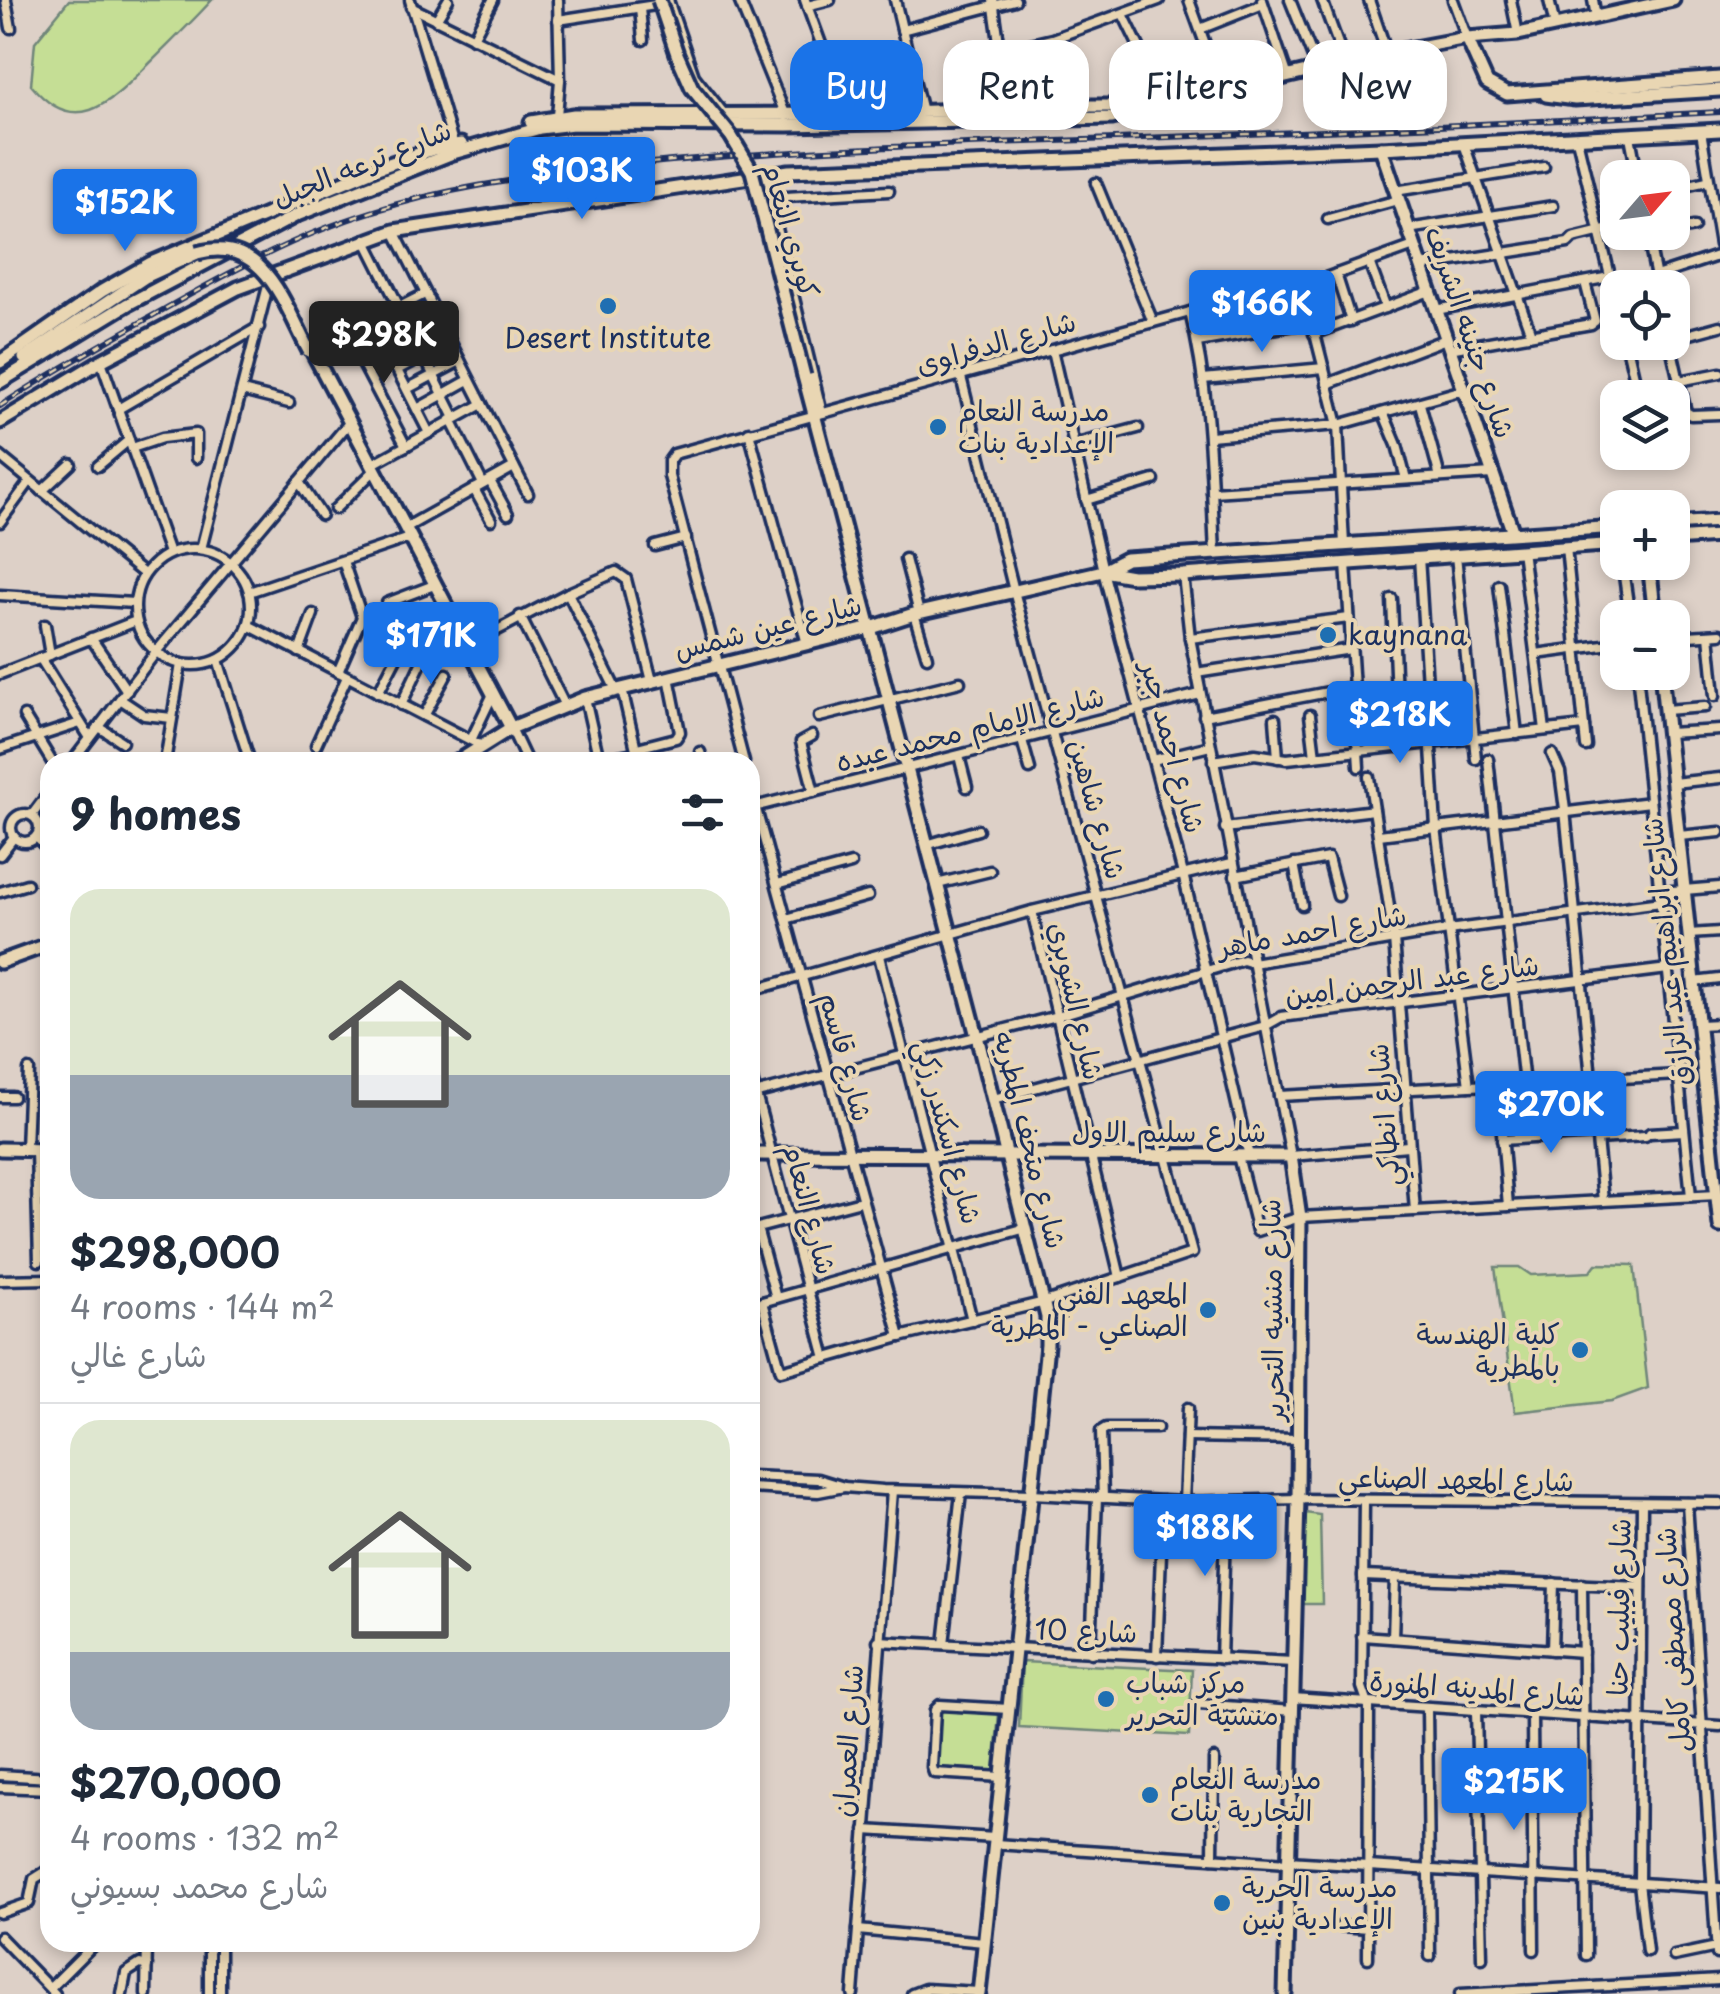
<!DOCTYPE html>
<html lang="en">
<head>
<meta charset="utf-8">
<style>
  body { margin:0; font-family:"Playpen Sans","Playpen Sans Arabic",sans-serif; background:#f2f2f3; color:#1f2937; height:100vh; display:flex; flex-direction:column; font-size:38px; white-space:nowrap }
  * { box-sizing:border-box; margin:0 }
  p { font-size:32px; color:#747a83 }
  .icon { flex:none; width:55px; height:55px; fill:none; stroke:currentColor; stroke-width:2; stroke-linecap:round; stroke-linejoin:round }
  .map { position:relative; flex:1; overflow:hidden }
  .drawer { position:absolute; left:40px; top:752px; width:720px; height:1200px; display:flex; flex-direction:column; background:#fff; border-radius:30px; box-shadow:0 5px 15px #0003 }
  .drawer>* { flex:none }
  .hud { position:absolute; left:790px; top:40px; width:780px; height:90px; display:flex; gap:20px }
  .needle { width:65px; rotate:62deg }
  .controls { position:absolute; left:1600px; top:160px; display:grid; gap:20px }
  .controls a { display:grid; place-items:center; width:90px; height:90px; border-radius:20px; background:#fff; box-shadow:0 5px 15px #0003; font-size:50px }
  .price { position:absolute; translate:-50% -85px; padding:0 22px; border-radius:10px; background:#1a73e8; color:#fff; font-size:32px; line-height:65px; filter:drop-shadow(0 2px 5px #0008) }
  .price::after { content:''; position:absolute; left:50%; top:60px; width:30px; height:22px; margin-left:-15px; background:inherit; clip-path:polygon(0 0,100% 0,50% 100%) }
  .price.current { background:#222; color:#fff }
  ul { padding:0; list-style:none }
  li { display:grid; align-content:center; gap:20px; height:530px; padding:0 30px }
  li+li { border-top:2px solid #e0e1e3 }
  li span { display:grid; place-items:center; height:310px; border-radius:30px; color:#555 }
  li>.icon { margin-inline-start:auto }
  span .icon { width:180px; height:180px; fill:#fffc; stroke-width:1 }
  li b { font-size:42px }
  h2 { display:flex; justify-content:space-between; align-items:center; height:120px; padding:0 30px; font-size:42px }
  .tag { padding:0 35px; border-radius:30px; background:#fff; box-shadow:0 5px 15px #0003; font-size:35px; line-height:90px }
  .tag.current { background:#1a73e8; color:#fff }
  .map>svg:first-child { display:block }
</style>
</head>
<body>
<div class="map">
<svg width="1720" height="1994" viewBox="0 0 1720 1994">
  <rect width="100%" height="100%" fill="#ddd0c7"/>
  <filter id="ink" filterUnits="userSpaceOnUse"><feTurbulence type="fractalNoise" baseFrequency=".01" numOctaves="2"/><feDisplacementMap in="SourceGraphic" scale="20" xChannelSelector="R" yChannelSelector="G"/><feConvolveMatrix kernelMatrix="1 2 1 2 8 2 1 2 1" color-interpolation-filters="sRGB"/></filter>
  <g filter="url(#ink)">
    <g fill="#c5de95" stroke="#70867a" stroke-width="2.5">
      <path d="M69,0H212C193,21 172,41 152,61C114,98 78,142 31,85L35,42Z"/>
      <polygon points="1596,1264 1634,1265 1648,1388 1612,1401 1515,1412 1495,1267 1519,1267 1531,1275 1590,1272"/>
      <polygon points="1305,1513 1320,1515 1322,1604 1301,1604"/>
      <polygon points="1022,1662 1192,1670 1189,1736 1019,1727"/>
      <polygon points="940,1708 999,1713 994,1771 936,1767"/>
    </g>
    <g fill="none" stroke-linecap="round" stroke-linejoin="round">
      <defs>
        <g id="street">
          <polyline points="6,0 11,28"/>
          <polyline points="410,0 454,146"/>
          <polyline points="668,0 694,76 724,114"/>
          <polyline points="739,0 786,116"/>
          <polyline points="805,0 847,115"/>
          <polyline points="895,0 922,112"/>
          <polyline points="993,0 1009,112"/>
          <polyline points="1189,0 1223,93"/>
          <polyline points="1262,0 1288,77"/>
          <polyline points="1290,0 1318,70"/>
          <polyline points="1322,0 1345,63"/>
          <polyline points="1369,0 1387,53"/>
          <polyline points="1453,0 1467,38"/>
          <polyline points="1511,0 1518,34"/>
          <polyline points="1549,0 1555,26"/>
          <polyline points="1593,0 1596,17"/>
          <polyline points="807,6 830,0"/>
          <polyline points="411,7 560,80"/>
          <polyline points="640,8 643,40"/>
          <polyline points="1123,14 1168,106"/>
          <polyline points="436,20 448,0"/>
          <polyline points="558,20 662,4"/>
          <polyline points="1200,29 1263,4"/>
          <polyline points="902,30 1015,0"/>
          <polyline points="473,38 493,0"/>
          <polyline points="1001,51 1052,39 1159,0"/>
          <polyline points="557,116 560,80 558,0"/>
          <polyline points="1701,131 1720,245"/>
          <polyline points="1630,136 1638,178"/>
          <polyline points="1577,139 1618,309"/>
          <polyline points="1464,144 1531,334"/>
          <polyline points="764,175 822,413"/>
          <polyline points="1096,183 1153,322"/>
          <polyline points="1672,189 1707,181"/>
          <polyline points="1395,191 1544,167"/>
          <polyline points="769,198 889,191"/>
          <polyline points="1328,219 1398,200"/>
          <polyline points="1408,229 1553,206"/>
          <polyline points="394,231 528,494"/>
          <polyline points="1672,231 1694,227"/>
          <polyline points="1647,232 1658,288"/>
          <polyline points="1648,236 1665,232"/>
          <polyline points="365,239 455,418"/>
          <polyline points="1369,262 1386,308"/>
          <polyline points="1421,266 1568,243 1573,238 1618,227"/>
          <polyline points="1336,274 1351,321"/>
          <polyline points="1656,276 1720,255"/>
          <polyline points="1303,286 1338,425 1344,545"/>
          <polyline points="1436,310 1610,277"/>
          <path d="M1190,312C1210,391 1211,472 1215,554"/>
          <polyline points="372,321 429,433"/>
          <polyline points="347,334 406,446"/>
          <polyline points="1314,334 1430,291"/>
          <polyline points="1672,339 1720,326"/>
          <polyline points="1198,342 1312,322"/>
          <polyline points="1626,342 1639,398"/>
          <polyline points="1670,342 1686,412 1691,415 1720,414"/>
          <polyline points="1449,349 1591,324 1595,321 1585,282"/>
          <polyline points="387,350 439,320"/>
          <polyline points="1052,350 1103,571 1183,874 1249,1156"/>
          <polyline points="313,351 425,294"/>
          <polyline points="101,361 169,553"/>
          <polyline points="397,370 450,342"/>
          <polyline points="1203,379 1324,368"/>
          <polyline points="1679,381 1720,373"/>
          <polyline points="1327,384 1446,339"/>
          <polyline points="407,389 460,361"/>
          <polyline points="242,391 289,403"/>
          <polyline points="1658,398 1681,390"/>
          <polyline points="1420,404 1440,477"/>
          <polyline points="118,409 259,327"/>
          <polyline points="417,409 469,380"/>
          <polyline points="1384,414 1397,445 1406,479"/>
          <polyline points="451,420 483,484"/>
          <polyline points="749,432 807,644"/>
          <polyline points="1210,436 1338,425 1463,390"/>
          <polyline points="1073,445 1138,428"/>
          <polyline points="132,448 162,438 196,434 196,458"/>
          <polyline points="0,456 144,574"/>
          <polyline points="371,465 482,404"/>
          <polyline points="98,466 129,440"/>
          <polyline points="490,481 508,514"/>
          <polyline points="299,482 321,515"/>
          <polyline points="474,489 491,520"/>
          <polyline points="42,491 71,464"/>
          <polyline points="1212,492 1492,474"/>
          <polyline points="1086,500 1154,480"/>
          <polyline points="335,509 374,471"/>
          <polyline points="0,522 30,481"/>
          <polyline points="1609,527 1618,551"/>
          <polyline points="405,528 514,467"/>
          <polyline points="655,546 686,538"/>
          <polyline points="1566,547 1586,746"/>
          <circle cx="193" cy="607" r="58"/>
          <polyline points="201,549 270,278"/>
          <polyline points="1522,550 1545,730"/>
          <polyline points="1456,555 1476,759"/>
          <polyline points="1419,557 1436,827 1469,1086"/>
          <polyline points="905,559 919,613"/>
          <polyline points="1622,562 1630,618"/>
          <polyline points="1346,563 1359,767"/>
          <polyline points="1183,575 1190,638 1291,1156 1408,1146"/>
          <polyline points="1499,585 1517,734"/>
          <polyline points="249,592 409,538"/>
          <polyline points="568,593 616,690"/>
          <polyline points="0,595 134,603"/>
          <polyline points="1392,599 1398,747"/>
          <polyline points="387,603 434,585"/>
          <polyline points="914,614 927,657"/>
          <polyline points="520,616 565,706"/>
          <polyline points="45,625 50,655"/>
          <polyline points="248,625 480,745"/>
          <polyline points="1709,635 1715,696"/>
          <polyline points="1672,637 1720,634"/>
          <polyline points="91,638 127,691"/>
          <polyline points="1190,638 1349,618"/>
          <polyline points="467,646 568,593 616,572 626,579 652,681"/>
          <polyline points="299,652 313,614"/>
          <polyline points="1536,654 1618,643"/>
          <polyline points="40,658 90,738"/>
          <polyline points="218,660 250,762"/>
          <polyline points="338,672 362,617 343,561"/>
          <polyline points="1637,672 1691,1196"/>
          <polyline points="1196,673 1351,649"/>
          <polyline points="0,674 136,621"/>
          <polyline points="622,689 639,762"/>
          <polyline points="378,693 408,635"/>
          <polyline points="585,698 599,760"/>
          <polyline points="120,699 144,715 172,718"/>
          <polyline points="401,705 426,653"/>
          <polyline points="1665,710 1705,707"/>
          <polyline points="1310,715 1315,756"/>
          <polyline points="24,716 52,762"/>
          <polyline points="424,716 447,674"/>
          <polyline points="1204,716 1354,687"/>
          <polyline points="819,717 960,682"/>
          <polyline points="1275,719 1278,758"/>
          <polyline points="99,727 122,742"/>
          <polyline points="511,728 527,762"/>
          <polyline points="1668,733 1720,730"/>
          <polyline points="812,736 801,742 814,792"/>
          <polyline points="471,740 493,694"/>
          <polyline points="1022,740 1030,769"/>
          <polyline points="316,745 347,677"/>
          <polyline points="637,748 676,738 680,732 669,677"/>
          <polyline points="0,749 80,723"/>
          <polyline points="700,752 703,762"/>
          <polyline points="1552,754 1560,772 1565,810 1603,1201"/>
          <polyline points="959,756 967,787"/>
          <polyline points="1488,759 1524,1084"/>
          <polyline points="1153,760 1210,746"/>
          <polyline points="1213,761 1255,754 1287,759 1584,726"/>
          <polyline points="72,762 156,652 348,424"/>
          <polyline points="165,762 181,664"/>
          <polyline points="590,762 638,752"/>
          <polyline points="744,762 669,476 669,461 674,454 1190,312 1303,286 1414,246"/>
          <polyline points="1369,777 1394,939 1415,1211"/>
          <polyline points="1673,783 1720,778"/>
          <polyline points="750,787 900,1337"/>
          <polyline points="750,808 1200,694"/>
          <circle cx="25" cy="828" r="14"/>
          <polyline points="32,815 50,791"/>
          <polyline points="1225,828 1374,810"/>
          <polyline points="1379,835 1650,802"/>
          <polyline points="1679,836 1720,832"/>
          <polyline points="36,837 50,851"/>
          <polyline points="926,845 978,830"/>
          <polyline points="0,855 14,837"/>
          <polyline points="1294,864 1302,905"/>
          <polyline points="1235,876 1328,858 1338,896"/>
          <polyline points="777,884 851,864"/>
          <polyline points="937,884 990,871"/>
          <polyline points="0,892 27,884"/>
          <polyline points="1660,892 1720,887"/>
          <polyline points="1032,911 1120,1277"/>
          <polyline points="786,919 868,896"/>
          <polyline points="1689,934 1720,932"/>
          <polyline points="879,956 972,1320"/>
          <polyline points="1694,982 1720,979"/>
          <polyline points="750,991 1032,911 1232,863"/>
          <polyline points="1699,1025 1720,1024"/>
          <polyline points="750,1072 826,1358"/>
          <polyline points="1498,1085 1508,1206"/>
          <polyline points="750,1095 1057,1016 1243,960 1253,963 1448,930 1661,902"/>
          <polyline points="1279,1096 1679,1075"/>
          <polyline points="0,1097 13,1097"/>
          <polyline points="993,1099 1265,1026 1281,1017 1668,969"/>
          <polyline points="1650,1133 1684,1131"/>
          <polyline points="1597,1139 1645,1136"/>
          <polyline points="1502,1140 1597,1134"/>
          <polyline points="26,1149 29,1070"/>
          <polyline points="36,1150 39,1261"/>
          <polyline points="1238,1156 1257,1231 1300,1217 1717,1195"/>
          <polyline points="757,1228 776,1298"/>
          <polyline points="750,1230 861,1201"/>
          <polyline points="0,1280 50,1279"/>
          <polyline points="762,1302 781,1371 900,1337 1045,1302 1192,1253 1014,591 961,377"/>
          <polyline points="762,1302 1026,1228"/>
          <polyline points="1187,1437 1299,1439"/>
          <polyline points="750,1476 818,1479 844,1487 883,1490 1032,1494 1184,1502 1298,1499 1720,1503"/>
          <polyline points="750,1488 818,1492 844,1487"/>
          <polyline points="1103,1498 1101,1431 1106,1428 1157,1428"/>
          <polyline points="1184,1502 1188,1408"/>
          <polyline points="1364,1502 1362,1687 1369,1707 1368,1958"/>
          <polyline points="1642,1503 1639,1883 1647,1951"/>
          <polyline points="1687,1503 1717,1954"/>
          <polyline points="1363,1576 1641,1587"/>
          <polyline points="1582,1584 1586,1955"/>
          <polyline points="1362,1636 1583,1652"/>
          <polyline points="1393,1638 1395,1577"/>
          <polyline points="878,1641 1293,1662"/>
          <polyline points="944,1644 961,1493"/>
          <polyline points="1552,1650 1554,1583"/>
          <polyline points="1091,1653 1097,1497"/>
          <polyline points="1157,1656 1163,1501"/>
          <polyline points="1221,1659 1226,1501"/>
          <polyline points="1292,1698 1720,1726"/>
          <polyline points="1198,1704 1292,1711"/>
          <polyline points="1427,1708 1430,1956"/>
          <polyline points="1476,1711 1482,1958"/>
          <polyline points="1532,1715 1534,1950"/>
          <polyline points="0,1775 50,1778"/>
          <polyline points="1002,1777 934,1773 932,1767 935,1710 940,1705 1009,1709"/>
          <polyline points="0,1787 50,1789"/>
          <polyline points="865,1830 995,1838"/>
          <polyline points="995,1844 1288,1863"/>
          <polyline points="1213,1858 1214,1759"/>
          <polyline points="1288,1861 1720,1888"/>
          <polyline points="0,1913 29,1903 34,1879 50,1869"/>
          <polyline points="1341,1926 1368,1928"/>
          <polyline points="858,1930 984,1942"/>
          <polyline points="0,1937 55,1994"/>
          <polyline points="1674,1956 1717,1947"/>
          <polyline points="50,1988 96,1942"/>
          <polyline points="122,1994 126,1973 140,1964 147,1966"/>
          <polyline points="146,1994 147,1942"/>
          <polyline points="209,1994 209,1942"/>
          <polyline points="220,1994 220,1942"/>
          <polyline points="853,1994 892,1491"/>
          <polyline points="912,1994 925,1989 979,1992"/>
          <polyline points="1460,1994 1720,1980"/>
        </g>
        <g id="secondary">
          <polyline points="1467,38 1487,83 1507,94 1720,78"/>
          <polyline points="1546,95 1575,99 1720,90"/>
          <polyline points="531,122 574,115 847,114 1080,106 1115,106 1136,111"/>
          <polyline points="1381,148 1513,533"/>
          <polyline points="308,343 511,728"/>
          <polyline points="24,358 145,277 197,253"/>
          <polyline points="0,362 102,291 151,263 380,167 433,149 461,144"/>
          <polyline points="804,376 977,1036 1047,1317 1047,1345 979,1994"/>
          <polyline points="0,382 128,304 297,215 453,153 540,128 573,124 788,125 1112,118 1387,53 1467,38 1518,34 1673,0"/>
          <polyline points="0,422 101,361 238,288 394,231 789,171 1381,148 1720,130"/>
          <polyline points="1672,524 1720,521"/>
          <polyline points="1672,539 1720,536"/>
          <polyline points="1649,562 1655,618"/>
          <polyline points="1103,571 1132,576 1183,575 1618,544"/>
          <polyline points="1661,672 1720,1226"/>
          <polyline points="457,762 511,728 585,698 871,628 914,614 1103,571 1126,559 1618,527"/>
          <polyline points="0,962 50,944"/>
          <polyline points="0,1149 50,1150"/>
          <polyline points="750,1154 1291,1156 1300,1217 1298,1499 1285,1994"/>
        </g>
      </defs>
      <use href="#street" stroke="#1b2f5e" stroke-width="15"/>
      <use href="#secondary" stroke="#1b2f5e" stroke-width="19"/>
      <use href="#street" stroke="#e9d6b3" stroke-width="8"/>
      <use href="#secondary" stroke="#e9d6b3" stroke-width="11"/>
      <defs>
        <path id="rail" d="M0,406C52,372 107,341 161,311C228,273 297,235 371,212C442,189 515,179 589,170C734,152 879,147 1025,142C1257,135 1488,124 1720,112"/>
      </defs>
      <use href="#rail" stroke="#1b2f5e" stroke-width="6"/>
      <use href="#rail" stroke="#e9d6b3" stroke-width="2.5" stroke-dasharray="8" stroke-linecap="butt"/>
      <defs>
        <g id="secondary-bridge">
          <polyline points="659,0 677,54 692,88 731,136 752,171 804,376"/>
          <path d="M197,253C264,234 284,304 309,351"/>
        </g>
      </defs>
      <use href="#secondary-bridge" stroke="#1b2f5e" stroke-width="19" stroke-linecap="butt"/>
      <use href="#secondary-bridge" stroke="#e9d6b3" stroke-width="11"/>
    </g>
  </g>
  <g fill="#1f6fb2" stroke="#e9d6b3" stroke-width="4">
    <circle cx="608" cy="306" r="10"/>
    <circle cx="938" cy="427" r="10"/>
    <circle cx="1328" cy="635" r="10"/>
    <circle cx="1208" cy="1310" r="10"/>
    <circle cx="1580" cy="1350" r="10"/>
    <circle cx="1106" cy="1699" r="10"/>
    <circle cx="1150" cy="1795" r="10"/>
    <circle cx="1222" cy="1903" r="10"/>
  </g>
  <g text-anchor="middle" stroke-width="8" stroke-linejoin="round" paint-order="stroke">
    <g font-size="28" fill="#1b2f5e" stroke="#e9d6b3">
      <text transform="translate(362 164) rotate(-22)" y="10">شارع ترعه الجبل</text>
      <text transform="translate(791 230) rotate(74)" y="10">كوبري النعام</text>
      <text transform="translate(1470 332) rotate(71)" y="10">شارع جنينه الشريف</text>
      <text transform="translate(996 343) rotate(-16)" y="10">شارع الدفراوى</text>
      <text transform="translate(768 627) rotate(-14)" y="10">شارع عين شمس</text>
      <text transform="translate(970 729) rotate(-14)" y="10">شارع الإمام محمد عبده</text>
      <text transform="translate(1173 747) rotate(75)" y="10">شارع احمد جبر</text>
      <text transform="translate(1097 809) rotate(74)" y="10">شارع شاهين</text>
      <text transform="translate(1312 931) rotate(-10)" y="10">شارع احمد ماهر</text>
      <text transform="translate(1666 952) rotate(-96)" y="10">شارع ابراهيم عبد الرازق</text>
      <text transform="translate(1412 980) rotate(-7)" y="10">شارع عبد الرحمن امين</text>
      <text transform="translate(1076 1001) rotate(77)" y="10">شارع الشوبري</text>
      <text transform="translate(846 1057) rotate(75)" y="10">شارع قاسم</text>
      <text transform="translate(1384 1115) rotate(-95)" y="10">شارع انطاكي</text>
      <text transform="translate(948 1132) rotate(75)" y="10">شارع اسكندر زكي</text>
      <text x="1169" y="1142">شارع سليم الاول</text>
      <text transform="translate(1030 1140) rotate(76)" y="10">شارع متحف المطريه</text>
      <text transform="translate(810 1209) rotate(75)" y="10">شارع النعام</text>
      <text transform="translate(1272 1310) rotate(-91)" y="10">شارع منشيه التحرير</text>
      <text transform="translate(1456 1479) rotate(1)" y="10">شارع المعهد الصناعي</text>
      <text transform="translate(1619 1607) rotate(-89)" y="10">شارع فيليب حنا</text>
      <text transform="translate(1086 1631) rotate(2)" y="10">شارع 10</text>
      <text transform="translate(1673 1640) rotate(-94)" y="10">شارع مصطفى كامل</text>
      <text transform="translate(1477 1688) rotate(4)" y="10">شارع المدينه المنورة</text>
      <text transform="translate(848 1741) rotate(-86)" y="10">شارع العمران</text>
    </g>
    <g font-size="28" fill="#1b2f5e" stroke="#e9d6b3" text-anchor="start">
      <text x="608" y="348" text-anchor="middle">Desert Institute</text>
      <text x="958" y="421">مدرسة النعام<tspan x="958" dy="32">الإعدادية بنات</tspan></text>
      <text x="1348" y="645">kaynana</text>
      <text x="1188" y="1304" text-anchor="end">المعهد الفني<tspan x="1188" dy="32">الصناعي - المطرية</tspan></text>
      <text x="1560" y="1344" text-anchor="end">كلية الهندسة<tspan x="1560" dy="32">بالمطرية</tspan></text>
      <text x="1126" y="1693">مركز شباب<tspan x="1126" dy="32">منشية التحرير</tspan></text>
      <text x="1170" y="1789">مدرسة النعام<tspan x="1170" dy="32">التجارية بنات</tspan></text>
      <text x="1242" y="1897">مدرسة الحرية<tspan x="1242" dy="32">الإعدادية بنين</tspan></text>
    </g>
  </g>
</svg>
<div class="controls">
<a><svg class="needle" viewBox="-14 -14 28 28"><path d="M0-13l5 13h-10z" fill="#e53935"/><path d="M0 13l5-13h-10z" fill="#747a83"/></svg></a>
<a><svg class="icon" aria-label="locate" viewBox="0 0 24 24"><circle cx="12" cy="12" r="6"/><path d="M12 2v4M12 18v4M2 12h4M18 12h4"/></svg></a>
<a><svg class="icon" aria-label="layers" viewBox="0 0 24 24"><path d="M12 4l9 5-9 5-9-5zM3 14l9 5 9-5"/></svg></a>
<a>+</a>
<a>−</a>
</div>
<b class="price" style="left:582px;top:222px">$103K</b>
<b class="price" style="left:125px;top:254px">$152K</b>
<b class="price" style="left:1262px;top:355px">$166K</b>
<b class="price current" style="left:384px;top:386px">$298K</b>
<b class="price" style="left:431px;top:687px">$171K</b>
<b class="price" style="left:1400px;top:766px">$218K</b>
<b class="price" style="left:1551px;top:1156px">$270K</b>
<b class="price" style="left:1205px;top:1579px">$188K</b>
<b class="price" style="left:1514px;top:1833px">$215K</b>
<div class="hud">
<a class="tag current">Buy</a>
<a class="tag">Rent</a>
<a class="tag">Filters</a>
<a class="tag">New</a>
</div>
<section class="drawer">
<h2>9 homes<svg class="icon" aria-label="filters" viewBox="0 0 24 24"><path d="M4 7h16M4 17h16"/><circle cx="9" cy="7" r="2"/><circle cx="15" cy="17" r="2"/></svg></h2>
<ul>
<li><span style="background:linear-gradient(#dfe7d0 60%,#9aa5b1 0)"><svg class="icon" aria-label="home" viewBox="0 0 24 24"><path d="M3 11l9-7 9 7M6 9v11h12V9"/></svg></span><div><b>$298,000</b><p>4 rooms · 144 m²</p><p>شارع غالي</p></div></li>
<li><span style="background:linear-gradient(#dfe7d0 75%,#9aa5b1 0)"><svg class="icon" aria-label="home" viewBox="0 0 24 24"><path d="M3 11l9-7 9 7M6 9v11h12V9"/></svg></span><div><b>$270,000</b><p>4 rooms · 132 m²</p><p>شارع محمد بسيوني</p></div></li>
</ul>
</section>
</div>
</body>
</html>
